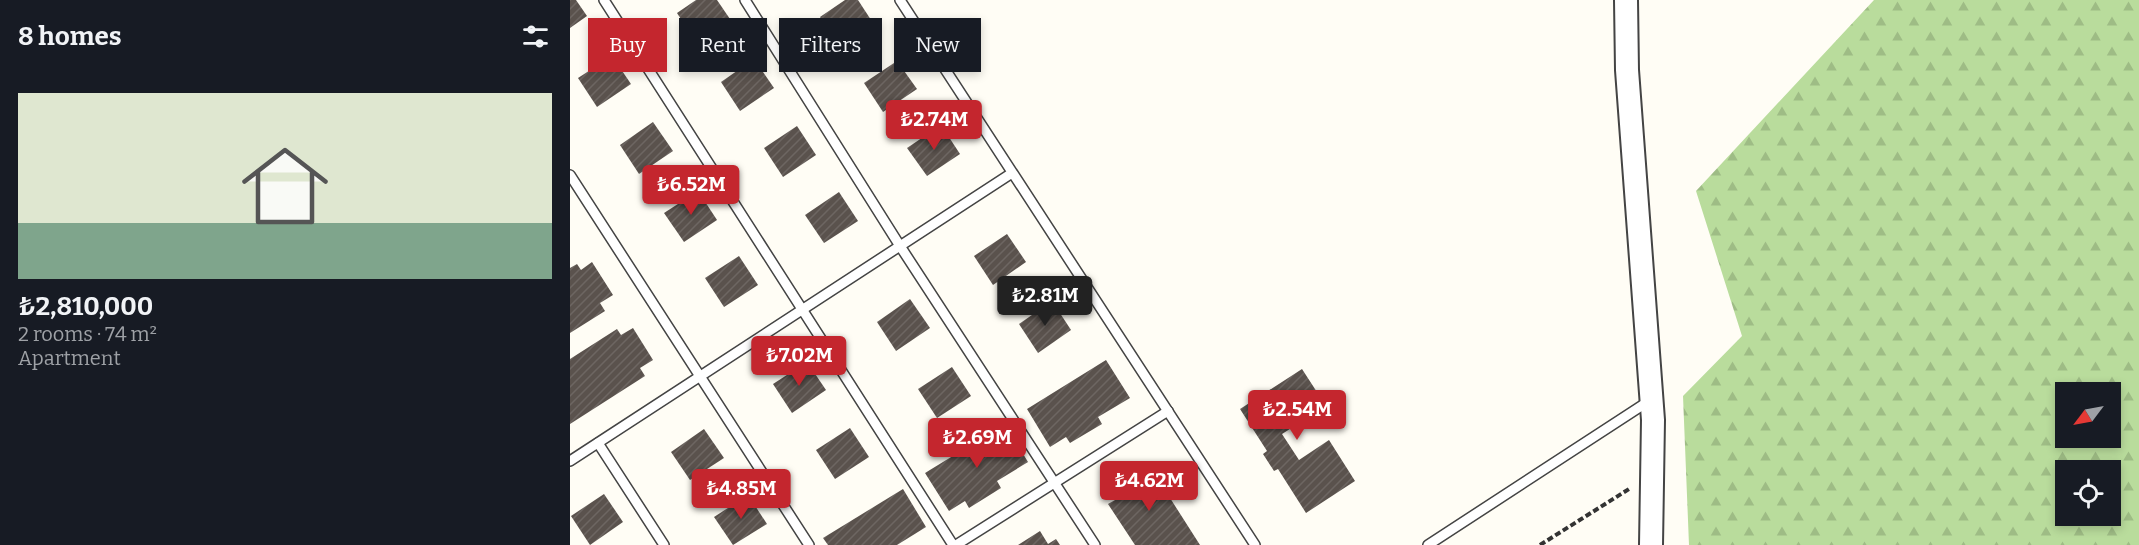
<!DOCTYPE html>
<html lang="en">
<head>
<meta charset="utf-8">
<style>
  body { margin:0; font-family:Bitter,serif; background:#20242c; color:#f1f3f6; height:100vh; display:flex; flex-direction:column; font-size:22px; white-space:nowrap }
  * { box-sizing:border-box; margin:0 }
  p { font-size:20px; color:#9ea1a6 }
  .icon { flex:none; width:33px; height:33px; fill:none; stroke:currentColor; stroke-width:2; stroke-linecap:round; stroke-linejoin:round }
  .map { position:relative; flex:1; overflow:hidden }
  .drawer { display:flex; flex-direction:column; background:#171b24; width:570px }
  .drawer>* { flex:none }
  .hud { position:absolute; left:18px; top:18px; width:570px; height:54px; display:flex; gap:12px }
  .needle { width:39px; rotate:238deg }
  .tools { position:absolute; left:1485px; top:382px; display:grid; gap:12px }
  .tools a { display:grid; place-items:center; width:66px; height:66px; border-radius:0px; background:#171b24; box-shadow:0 3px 9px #0003; font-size:30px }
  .price { position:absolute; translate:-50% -51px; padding:0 14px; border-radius:6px; background:#c4262e; color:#fff; font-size:20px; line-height:39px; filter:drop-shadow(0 2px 3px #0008) }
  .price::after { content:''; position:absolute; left:50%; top:36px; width:18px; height:14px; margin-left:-9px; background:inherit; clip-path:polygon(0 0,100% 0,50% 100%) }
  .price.active { background:#222; color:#fff }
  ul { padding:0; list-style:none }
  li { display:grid; align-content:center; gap:12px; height:318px; padding:0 18px }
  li+li { border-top:2px solid #363941 }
  li span { display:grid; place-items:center; height:186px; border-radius:0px; color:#555 }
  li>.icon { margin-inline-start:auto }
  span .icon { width:108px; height:108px; fill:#fffc; stroke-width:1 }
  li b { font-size:26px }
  h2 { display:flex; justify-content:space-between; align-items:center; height:72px; padding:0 18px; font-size:26px }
  .chip { padding:0 21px; border-radius:0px; background:#171b24; box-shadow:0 3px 9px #0003; font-size:21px; line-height:54px }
  .chip.active { background:#c4262e; color:#fff }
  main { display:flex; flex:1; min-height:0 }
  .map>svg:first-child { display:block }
</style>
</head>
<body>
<main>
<section class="drawer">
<h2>8 homes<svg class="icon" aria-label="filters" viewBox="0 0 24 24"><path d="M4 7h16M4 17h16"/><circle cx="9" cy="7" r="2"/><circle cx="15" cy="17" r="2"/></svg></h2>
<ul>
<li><span style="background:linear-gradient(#dfe7d0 70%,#7fa58c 0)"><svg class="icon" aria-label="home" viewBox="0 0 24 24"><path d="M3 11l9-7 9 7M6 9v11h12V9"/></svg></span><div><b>₺2,810,000</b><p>2 rooms · 74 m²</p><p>Apartment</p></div></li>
</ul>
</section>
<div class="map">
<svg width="1569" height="545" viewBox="0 0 1569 545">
  <defs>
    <pattern id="forest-firs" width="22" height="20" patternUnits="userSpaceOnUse" patternTransform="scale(1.5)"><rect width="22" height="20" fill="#b9dc9c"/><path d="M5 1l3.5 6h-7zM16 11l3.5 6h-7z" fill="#9ebc85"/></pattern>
    <pattern id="building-hatch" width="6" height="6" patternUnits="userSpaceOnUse" patternTransform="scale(1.5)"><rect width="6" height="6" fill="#5a524d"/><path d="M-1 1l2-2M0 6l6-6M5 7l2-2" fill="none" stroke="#6d6662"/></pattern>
  </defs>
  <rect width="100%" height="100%" fill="#fffdf5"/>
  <path fill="url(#forest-firs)" fill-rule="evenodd" d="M1304,0H1569V545H1119L1113,396L1172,336L1126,191ZM1496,393H1540V438H1496ZM1496,471H1540V516H1496Z"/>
  <g fill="url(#building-hatch)">
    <polygon points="0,0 6,0 17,16 0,28"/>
    <polygon points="126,0 147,0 160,19 126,42 107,13"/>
    <polygon points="275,0 288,0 303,23 270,45 250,17"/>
    <polygon points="42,56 61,84 27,107 8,78"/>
    <polygon points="184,59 204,88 170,111 151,82"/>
    <polygon points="327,61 347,89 313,112 294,83"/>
    <polygon points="83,122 103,151 69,174 50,145"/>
    <polygon points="371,125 390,154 357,176 337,148"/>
    <polygon points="227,126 246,155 213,177 194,148"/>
    <polygon points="128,191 147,220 114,242 94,213"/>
    <polygon points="269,192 288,221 254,243 235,215"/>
    <polygon points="437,234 456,262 423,285 404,256"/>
    <polygon points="169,256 188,285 154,307 135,278"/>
    <polygon points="22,262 43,295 30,303 35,311 0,333 0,268 7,264 11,270"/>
    <polygon points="340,299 360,328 326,351 307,322"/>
    <polygon points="482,301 501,330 468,353 449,324"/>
    <polygon points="63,328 83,360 70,368 75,376 0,424 0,359 47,329 51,335"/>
    <polygon points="536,360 560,398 528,417 532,424 500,443 496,437 480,447 457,409"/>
    <polygon points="237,362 256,390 222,413 203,384"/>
    <polygon points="382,367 401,396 367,418 348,389"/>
    <polygon points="732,369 756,406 712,434 729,460 759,440 785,481 736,513 708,469 704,471 693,454 697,451 670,409"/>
    <polygon points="435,424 458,462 427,481 431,488 399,508 395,501 379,511 355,473"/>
    <polygon points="280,428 299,457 265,479 246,450"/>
    <polygon points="134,429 154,458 120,480 101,452"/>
    <polygon points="569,468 578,481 586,476 630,545 565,545 538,504 545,500 537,488"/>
    <polygon points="333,489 356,527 327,545 258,545 253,538"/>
    <polygon points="34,494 53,522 20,545 1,516"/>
    <polygon points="178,495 197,524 163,545 144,517"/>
    <polygon points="470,531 478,544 486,539 490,545 448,545"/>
  </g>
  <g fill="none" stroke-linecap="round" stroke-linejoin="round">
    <defs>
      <g id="service">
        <polyline points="34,0 383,545"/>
        <polyline points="175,0 330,246 525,545"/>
        <polyline points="330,0 685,545"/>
        <polyline points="0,175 239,545"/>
        <polyline points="28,443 94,545"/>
        <polyline points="0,461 442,173"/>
        <polyline points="386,545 598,411"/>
        <polyline points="858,545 1079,401"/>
      </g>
      <polyline id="tertiary" points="1056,0 1057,70 1083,420 1081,545"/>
    </defs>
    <use href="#service" stroke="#444" stroke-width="12"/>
    <use href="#tertiary" stroke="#444" stroke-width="26"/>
    <polyline stroke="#333" stroke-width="4" stroke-dasharray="6 3" stroke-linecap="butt" points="970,545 1059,489"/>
    <use href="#service" stroke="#fff" stroke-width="9"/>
    <use href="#tertiary" stroke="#fff" stroke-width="22"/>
  </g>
</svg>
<div class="tools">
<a><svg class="needle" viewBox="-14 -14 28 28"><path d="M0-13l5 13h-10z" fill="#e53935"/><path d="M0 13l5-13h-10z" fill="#9ea1a6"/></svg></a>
<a><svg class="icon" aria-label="locate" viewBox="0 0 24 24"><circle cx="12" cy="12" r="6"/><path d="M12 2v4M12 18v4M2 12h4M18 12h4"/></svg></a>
</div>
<b class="price" style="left:364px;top:151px">₺2.74M</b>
<b class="price" style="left:121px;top:216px">₺6.52M</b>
<b class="price active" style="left:475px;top:327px">₺2.81M</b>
<b class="price" style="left:229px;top:387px">₺7.02M</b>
<b class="price" style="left:727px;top:441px">₺2.54M</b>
<b class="price" style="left:407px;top:469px">₺2.69M</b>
<b class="price" style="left:579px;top:512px">₺4.62M</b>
<b class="price" style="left:171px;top:520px">₺4.85M</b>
<div class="hud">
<a class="chip active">Buy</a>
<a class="chip">Rent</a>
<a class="chip">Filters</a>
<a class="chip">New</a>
</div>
</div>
</main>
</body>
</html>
